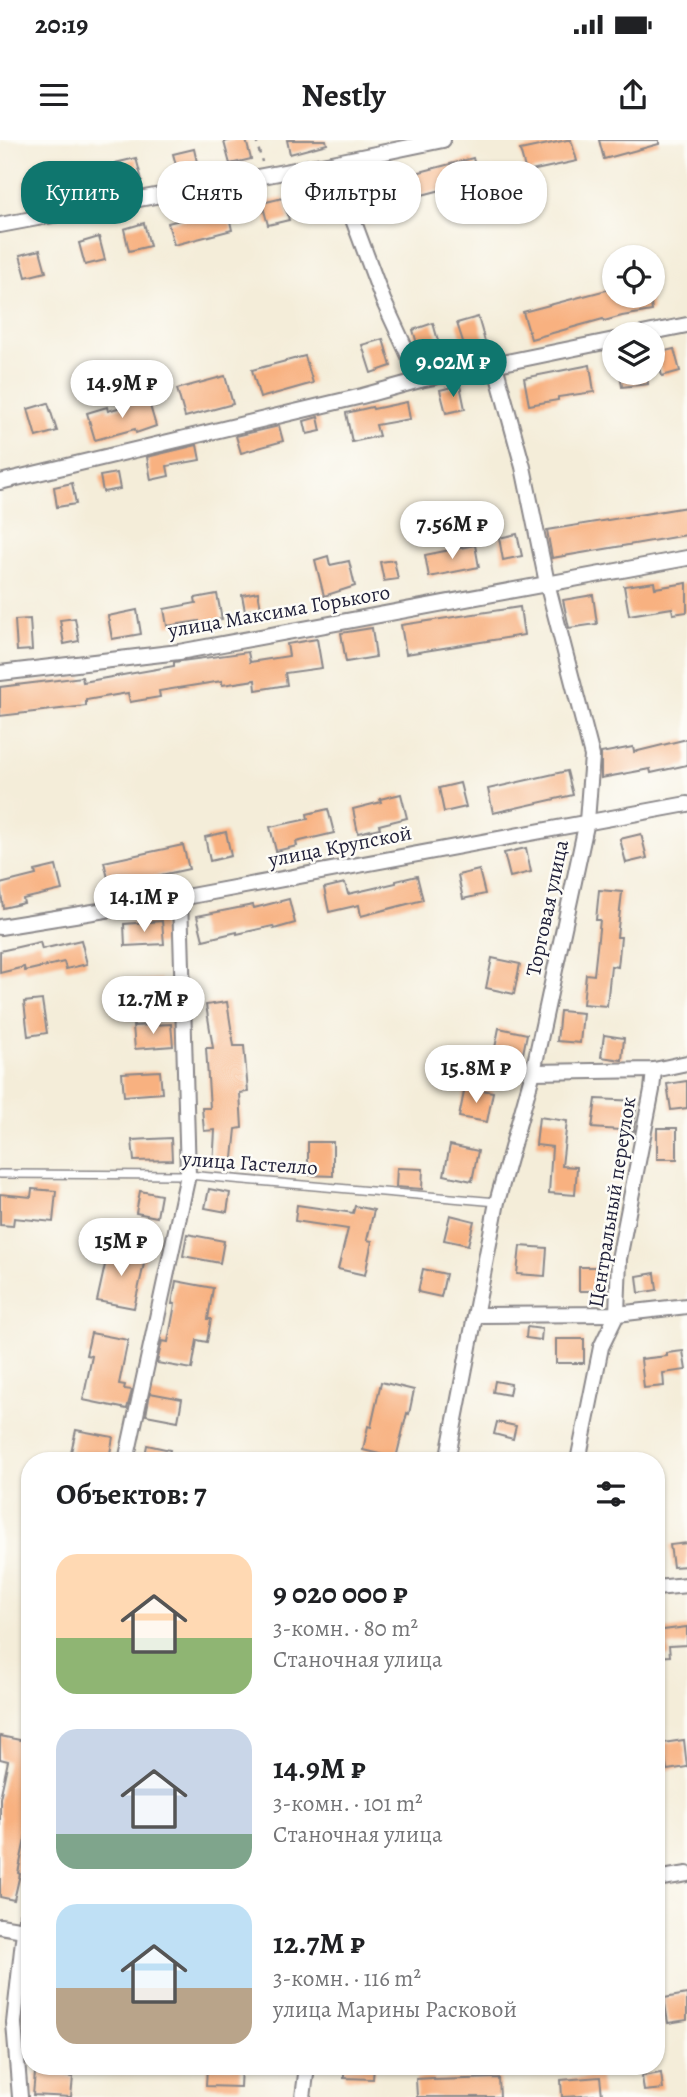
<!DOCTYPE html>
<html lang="ru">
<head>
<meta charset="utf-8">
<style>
  body { margin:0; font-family:Alegreya,serif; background:#f6f6f6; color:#202124; height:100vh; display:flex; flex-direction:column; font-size:26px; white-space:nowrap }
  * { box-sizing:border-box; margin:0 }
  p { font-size:23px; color:#757577 }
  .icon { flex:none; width:38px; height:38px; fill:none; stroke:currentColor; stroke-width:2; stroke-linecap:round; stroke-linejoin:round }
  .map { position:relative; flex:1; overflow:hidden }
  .panel { position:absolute; left:21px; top:1312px; width:644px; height:623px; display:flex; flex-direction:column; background:#fff; border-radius:28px; box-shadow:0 2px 5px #0004 }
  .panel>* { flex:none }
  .hud { position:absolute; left:21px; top:21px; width:646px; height:63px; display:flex; gap:14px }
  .tools { position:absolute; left:602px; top:105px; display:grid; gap:14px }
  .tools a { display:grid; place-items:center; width:63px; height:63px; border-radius:50%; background:#fff; box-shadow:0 2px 5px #0004; font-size:35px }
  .price { position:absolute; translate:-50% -60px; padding:0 16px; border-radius:24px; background:#fff; color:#222; font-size:23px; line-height:46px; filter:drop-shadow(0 2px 4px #0008) }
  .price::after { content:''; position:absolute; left:50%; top:42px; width:21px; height:16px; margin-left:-10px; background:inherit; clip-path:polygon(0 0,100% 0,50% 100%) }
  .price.selected { background:#0f766e; color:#fff }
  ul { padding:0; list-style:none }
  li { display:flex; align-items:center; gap:21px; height:175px; padding:0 35px }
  li span { display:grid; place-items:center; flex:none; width:196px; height:140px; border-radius:21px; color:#555 }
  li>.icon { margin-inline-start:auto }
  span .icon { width:84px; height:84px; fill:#fffc; stroke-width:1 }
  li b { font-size:30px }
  h2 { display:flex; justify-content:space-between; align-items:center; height:84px; padding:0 35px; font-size:30px }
  .pill { padding:0 24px; border-radius:28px; background:#fff; box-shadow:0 2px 5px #0004; font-size:24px; line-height:63px }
  .pill.selected { background:#0f766e; color:#fff }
  .status { display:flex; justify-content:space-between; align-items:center; height:49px; padding:0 35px; background:#fff; direction:ltr }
  .status svg { height:19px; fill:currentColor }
  header { display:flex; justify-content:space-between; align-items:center; height:91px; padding:0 35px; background:#fff; font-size:32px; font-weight:600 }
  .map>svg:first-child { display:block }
</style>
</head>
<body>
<div class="status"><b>20:19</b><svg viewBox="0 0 49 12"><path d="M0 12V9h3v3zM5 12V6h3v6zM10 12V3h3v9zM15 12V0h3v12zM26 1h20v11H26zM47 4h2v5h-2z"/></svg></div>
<header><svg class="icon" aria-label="menu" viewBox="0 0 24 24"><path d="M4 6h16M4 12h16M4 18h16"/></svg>Nestly<svg class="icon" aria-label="share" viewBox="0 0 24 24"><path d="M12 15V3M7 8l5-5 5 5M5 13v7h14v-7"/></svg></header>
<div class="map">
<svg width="687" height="1957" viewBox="0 0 687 1957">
  <rect width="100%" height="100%" fill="#fdfcf7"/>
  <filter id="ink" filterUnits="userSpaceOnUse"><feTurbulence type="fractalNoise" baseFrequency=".0143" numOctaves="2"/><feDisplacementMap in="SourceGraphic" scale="14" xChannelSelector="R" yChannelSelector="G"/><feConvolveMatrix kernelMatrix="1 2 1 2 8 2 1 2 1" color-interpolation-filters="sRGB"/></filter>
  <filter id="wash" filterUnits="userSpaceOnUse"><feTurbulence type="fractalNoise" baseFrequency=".00686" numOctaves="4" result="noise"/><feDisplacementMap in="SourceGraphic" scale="28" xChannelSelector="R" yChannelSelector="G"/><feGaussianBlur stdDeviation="1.57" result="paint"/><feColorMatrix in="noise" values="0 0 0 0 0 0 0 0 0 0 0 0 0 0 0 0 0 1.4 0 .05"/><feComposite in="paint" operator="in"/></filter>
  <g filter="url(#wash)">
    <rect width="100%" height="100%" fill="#f4edd9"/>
    <g id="blocks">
      <g fill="#f8b180">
        <polygon points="231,0 246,0 251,19 230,24 224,2"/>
        <polygon points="287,0 326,0 327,4 290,14"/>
        <polygon points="567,0 571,0 577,21 526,32 520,10"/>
        <polygon points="599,0 659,0 659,4 604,19"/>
        <polygon points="194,9 199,31 179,36 173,14"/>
        <polygon points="136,18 142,40 121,46 115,23"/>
        <polygon points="473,18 479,40 422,55 416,33"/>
        <polygon points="91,26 97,48 77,54 71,31"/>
        <polygon points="384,36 390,58 369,63 363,41"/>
        <polygon points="45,37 50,59 30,64 24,42"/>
        <polygon points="330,46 338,67 317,73 312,50"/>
        <polygon points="283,58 289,80 268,85 262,63"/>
        <polygon points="227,68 232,90 174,105 168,83"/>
        <polygon points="144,83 150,106 129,111 124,89"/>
        <polygon points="99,97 105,120 85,125 79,103"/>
        <polygon points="40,110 46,132 26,137 20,115"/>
        <polygon points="614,148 614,156 650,156 652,171 622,176 604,181 603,179 531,199 523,172"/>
        <polygon points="478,177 486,205 466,211 457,183"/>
        <polygon points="433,183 441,211 421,217 413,190"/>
        <polygon points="383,199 391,226 371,233 362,205"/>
        <polygon points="674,209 680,231 662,236 656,213"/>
        <polygon points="305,216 313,243 260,258 252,230"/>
        <polygon points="590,225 594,252 558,257 558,260 529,265 524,238"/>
        <polygon points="620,233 647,233 648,244 622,247"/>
        <polygon points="225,236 233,264 185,277 177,249"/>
        <polygon points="460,245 465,269 446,273 440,250"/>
        <polygon points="148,259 156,286 136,293 135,289 95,300 87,273 107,267 108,271"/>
        <polygon points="407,262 410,279 376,285 379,296 352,302 346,273 372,267 373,269"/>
        <polygon points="48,263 57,291 36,297 28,269"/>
        <polygon points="318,277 321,291 307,294 304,281"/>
        <polygon points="279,286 283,301 241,313 236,296"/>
        <polygon points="197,305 200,320 167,326 169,336 151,340 147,317"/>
        <polygon points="117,333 120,349 103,352 100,336"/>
        <polygon points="72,343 76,364 57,367 54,347"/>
        <polygon points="687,367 687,395 552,418 547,390"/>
        <polygon points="517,394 522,416 503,420 499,398"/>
        <polygon points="475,405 479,427 429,437 425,415"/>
        <polygon points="328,416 330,425 349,421 355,446 324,456 315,420"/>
        <polygon points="394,420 398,439 384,441 380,422"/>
        <polygon points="654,442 655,448 687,443 687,472 673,474 672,468 629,475 624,446"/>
        <polygon points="258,452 261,468 245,471 242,455"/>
        <polygon points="217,454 222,479 199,484 199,481 167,486 164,469 196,463 195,458"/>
        <polygon points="593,455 597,484 569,488 563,460"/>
        <polygon points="520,467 524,495 406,514 401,485"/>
        <polygon points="137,470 141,494 112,499 108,476"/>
        <polygon points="75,478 79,501 64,504 60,480"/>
        <polygon points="30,479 32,510 17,511 15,480"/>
        <polygon points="372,488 376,517 346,522 341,493"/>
        <polygon points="317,499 322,528 285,533 287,545 256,550 255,540 222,545 222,541 159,551 160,557 130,562 128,553 86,560 86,566 0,576 0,547 82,537 83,542 174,526 174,522 248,512 250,522 289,516 287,504"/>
        <polygon points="687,599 687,625 651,633 650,629 601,638 601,613 633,607 634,612"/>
        <polygon points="567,631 573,655 493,673 488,649"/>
        <polygon points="460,643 466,667 444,672 439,648"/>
        <polygon points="401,654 407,678 379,685 380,688 358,693 353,669 381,662 380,659"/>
        <polygon points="328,669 334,693 296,702 297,706 276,711 270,687 308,679 307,674"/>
        <polygon points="226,692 231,716 210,721 205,697"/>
        <polygon points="641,694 647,718 626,723 620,699"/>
        <polygon points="183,705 189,729 110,746 104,722"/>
        <polygon points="526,708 531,732 510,737 504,713"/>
        <polygon points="56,726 62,750 23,759 24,763 3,768 0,744 36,735 35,731"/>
        <polygon points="479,730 485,754 463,759 458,735"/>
        <polygon points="417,736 423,760 361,776 359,765 329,772 324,748 345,743 348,754 396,743 396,741"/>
        <polygon points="599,750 622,752 617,797 621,797 618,827 611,826 607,866 583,864 586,834 594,835 600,780 596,780"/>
        <polygon points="289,759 295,783 274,789 273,786 237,794 237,792 203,800 197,776 253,765 254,768"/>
        <polygon points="162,781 164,804 125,806 124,784"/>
        <polygon points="81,800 87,824 66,829 64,822 25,831 24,827 0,833 0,811 40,802 42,809"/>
        <polygon points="492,818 520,824 514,854 486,848"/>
        <polygon points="160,839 162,861 123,864 122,841"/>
        <polygon points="42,860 47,893 28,896 24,862"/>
        <polygon points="227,862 234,906 244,906 248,952 240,953 242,988 236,989 232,1028 213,1027 215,990 204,991 202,968 210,968 206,908 213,908 206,865"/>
        <polygon points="560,871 583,873 580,903 557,901"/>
        <polygon points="171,884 173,906 135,909 133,886"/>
        <polygon points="499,888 527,894 521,923 493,918"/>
        <polygon points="604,895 624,898 622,920 601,917"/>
        <polygon points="160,931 162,953 124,956 122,933"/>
        <polygon points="687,941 687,968 671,970 667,944"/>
        <polygon points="465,947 493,952 487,982 459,977"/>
        <polygon points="596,959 637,961 634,991 592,988"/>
        <polygon points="539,977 567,981 562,1026 577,1027 575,1055 549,1053 552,1007 536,1005"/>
        <rect x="657" y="988" width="20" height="31"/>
        <polygon points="171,998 172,1020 134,1021 132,1000"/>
        <polygon points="308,1002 333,1002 333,1036 308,1035"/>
        <polygon points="450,1005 478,1011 472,1041 444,1035"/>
        <polygon points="397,1028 423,1029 422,1049 396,1047"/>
        <polygon points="32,1049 56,1051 53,1082 14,1078 13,1086 0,1085 0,1054 31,1057"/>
        <polygon points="209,1049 230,1053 227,1072 205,1068"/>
        <polygon points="140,1051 161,1055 157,1077 136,1073"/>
        <polygon points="297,1065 353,1073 355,1066 374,1070 367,1100 372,1101 365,1135 338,1129 348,1089 295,1081"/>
        <polygon points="450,1075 474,1081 468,1105 444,1100"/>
        <polygon points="187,1094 224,1101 220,1123 183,1116"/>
        <polygon points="520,1106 547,1108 545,1136 517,1134"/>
        <polygon points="109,1107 146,1115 134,1168 97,1161"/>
        <rect x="579" y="1127" width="17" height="24"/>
        <polygon points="423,1129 446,1134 441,1157 418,1152"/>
        <polygon points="655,1133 657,1150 639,1153 637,1136"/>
        <polygon points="176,1141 213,1148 208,1179 211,1179 207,1202 197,1200 192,1229 157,1223 162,1201 168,1202 175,1164 172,1164"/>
        <polygon points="527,1187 542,1189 541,1200 526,1198"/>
        <polygon points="91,1193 128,1200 119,1244 125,1245 124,1249 132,1250 127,1269 83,1260 92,1216 86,1215"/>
        <rect x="556" y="1199" width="28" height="24"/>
        <polygon points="683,1211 686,1230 663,1233 664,1246 644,1248 641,1219 667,1216 667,1213"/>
        <polygon points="495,1241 511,1244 509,1255 493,1252"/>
        <polygon points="381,1242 414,1250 409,1274 407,1273 396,1318 363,1310 368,1286 371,1287"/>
        <polygon points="150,1253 182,1259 178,1281 146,1275"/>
        <polygon points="497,1282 516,1286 513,1299 494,1294"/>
        <polygon points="76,1290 113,1297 109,1319 71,1312"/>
        <polygon points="147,1305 170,1310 168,1321 144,1321"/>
        <polygon points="687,1403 687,1426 673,1427 670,1405"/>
        <polygon points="687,1487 687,1505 669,1506 670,1516 656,1517 656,1491"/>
        <polygon points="0,1596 30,1602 30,1685 28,1685 18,1733 20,1734 14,1760 0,1757 0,1658 8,1621 0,1619"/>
        <polygon points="684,1600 687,1627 667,1630 663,1603"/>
        <polygon points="687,1854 687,1880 668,1883 664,1858"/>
        <polygon points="207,1927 241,1927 240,1947 206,1946"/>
        <polygon points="344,1927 374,1927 373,1939 344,1938"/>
        <polygon points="35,1933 73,1937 71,1957 33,1955"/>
        <polygon points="661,1933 663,1949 644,1951 642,1936"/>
        <polygon points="600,1937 602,1955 562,1957 561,1940"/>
        <polygon points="434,1938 434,1940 499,1938 500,1957 417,1957 416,1939"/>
      </g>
    </g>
  </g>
  <g filter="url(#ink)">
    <use href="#blocks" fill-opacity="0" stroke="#8b888a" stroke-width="2"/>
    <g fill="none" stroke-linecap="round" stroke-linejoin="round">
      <defs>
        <polyline id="lane" points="0,1034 188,1035 497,1062"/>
        <g id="street">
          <polyline points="332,23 383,160 420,240"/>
          <polyline points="0,85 332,23 443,0"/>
          <polyline points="642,194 687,185"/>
          <polyline points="0,342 362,256 420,240 614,200"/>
          <polyline points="0,533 179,512 687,418"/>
          <polyline points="0,787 180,758 687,664"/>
          <polyline points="533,932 654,930 687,923"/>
          <polyline points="476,1175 617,1174 687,1166"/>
          <polyline points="126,1321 188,1035 180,758"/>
          <polyline points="447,1321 497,1062 533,932 587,681 592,616 547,443 523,327 495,225"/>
          <polyline points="578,1321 601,1207 617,1174 619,1119 652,950 654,930"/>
          <polyline points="656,1448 687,1445"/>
          <polyline points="656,1739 687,1734"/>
          <polyline points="0,1786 30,1791"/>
          <polyline points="20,1957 14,1883 24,1791 30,1766"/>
          <polyline points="303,1957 307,1927"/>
        </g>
      </defs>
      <use href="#lane" stroke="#8b888a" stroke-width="10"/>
      <use href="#street" stroke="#8b888a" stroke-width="18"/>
      <polyline stroke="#8b888a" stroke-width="2.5" stroke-dasharray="5 5" stroke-linecap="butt" points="256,0 262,22"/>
      <use href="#lane" stroke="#fff" stroke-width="7"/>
      <use href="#street" stroke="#fff" stroke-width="14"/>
    </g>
  </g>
  <g text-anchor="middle" stroke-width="5" stroke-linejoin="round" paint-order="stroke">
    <g font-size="21" fill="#22223b" stroke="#fdfcf7">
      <text transform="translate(279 471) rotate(-10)" y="7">улица Максима Горького</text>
      <text transform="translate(340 706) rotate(-11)" y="7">улица Крупской</text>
      <text transform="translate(547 768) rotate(-78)" y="7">Торговая улица</text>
      <text transform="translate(250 1023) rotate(4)" y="7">улица Гастелло</text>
      <text transform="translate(612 1062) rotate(-81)" y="7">Центральный переулок</text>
    </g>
  </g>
</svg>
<div class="tools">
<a><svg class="icon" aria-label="locate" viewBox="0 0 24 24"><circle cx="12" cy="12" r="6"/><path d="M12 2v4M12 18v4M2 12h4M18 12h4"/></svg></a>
<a><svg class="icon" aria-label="layers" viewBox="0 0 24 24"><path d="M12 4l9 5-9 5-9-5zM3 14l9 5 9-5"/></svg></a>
</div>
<b class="price selected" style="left:453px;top:259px">9.02M ₽</b>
<b class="price" style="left:122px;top:280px">14.9M ₽</b>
<b class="price" style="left:452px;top:421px">7.56M ₽</b>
<b class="price" style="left:144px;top:794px">14.1M ₽</b>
<b class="price" style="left:153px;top:896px">12.7M ₽</b>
<b class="price" style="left:476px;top:965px">15.8M ₽</b>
<b class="price" style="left:121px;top:1138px">15M ₽</b>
<div class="hud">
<a class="pill selected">Купить</a>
<a class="pill">Снять</a>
<a class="pill">Фильтры</a>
<a class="pill">Новое</a>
</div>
<section class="panel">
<h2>Объектов: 7<svg class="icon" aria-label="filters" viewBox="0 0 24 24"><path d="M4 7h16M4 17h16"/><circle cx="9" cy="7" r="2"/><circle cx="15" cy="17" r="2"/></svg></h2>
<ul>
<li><span style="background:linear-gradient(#ffd9b3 60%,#8fb573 0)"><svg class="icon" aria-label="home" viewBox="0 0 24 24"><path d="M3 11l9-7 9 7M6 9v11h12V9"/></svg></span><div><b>9 020 000 ₽</b><p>3-комн. · 80 m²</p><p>Станочная улица</p></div></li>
<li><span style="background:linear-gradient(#c9d6e8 75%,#7fa58c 0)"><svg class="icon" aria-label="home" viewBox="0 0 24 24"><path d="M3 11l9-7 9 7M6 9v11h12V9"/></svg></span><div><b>14.9M ₽</b><p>3-комн. · 101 m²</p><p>Станочная улица</p></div></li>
<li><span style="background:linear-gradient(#bfe0f5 60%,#b9a48a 0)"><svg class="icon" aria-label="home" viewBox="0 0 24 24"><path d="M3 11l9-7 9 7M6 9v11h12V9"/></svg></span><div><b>12.7M ₽</b><p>3-комн. · 116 m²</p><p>улица Марины Расковой</p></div></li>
</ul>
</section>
</div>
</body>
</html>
